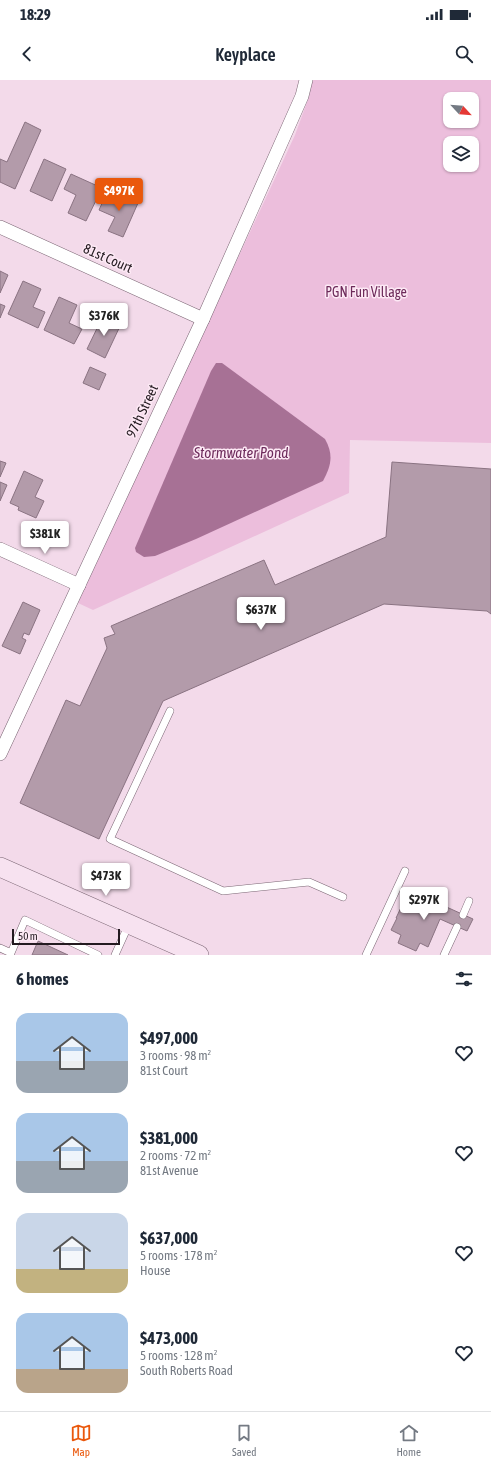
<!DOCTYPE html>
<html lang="en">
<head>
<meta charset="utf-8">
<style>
  body { margin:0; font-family:"Asap Condensed",sans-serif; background:#f2f2f3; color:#1f2937; height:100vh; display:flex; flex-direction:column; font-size:15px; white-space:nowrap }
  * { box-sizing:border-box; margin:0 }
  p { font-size:13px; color:#747a83 }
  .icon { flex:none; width:22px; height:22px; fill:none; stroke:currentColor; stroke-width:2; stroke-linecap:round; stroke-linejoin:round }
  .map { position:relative; height:875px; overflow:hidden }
  .drawer { display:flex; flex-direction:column; background:#fff; flex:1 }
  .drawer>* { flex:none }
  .needle { width:26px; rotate:116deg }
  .tools { position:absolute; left:443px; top:12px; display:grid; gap:8px }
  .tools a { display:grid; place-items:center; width:36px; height:36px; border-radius:8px; background:#fff; box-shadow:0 1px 3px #0004; font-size:20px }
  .scale { position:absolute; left:12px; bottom:10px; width:108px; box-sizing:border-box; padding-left:4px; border:2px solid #231a20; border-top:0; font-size:11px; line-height:14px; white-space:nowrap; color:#231a20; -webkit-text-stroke:3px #fde9f5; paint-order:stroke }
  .price { position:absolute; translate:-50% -34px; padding:0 9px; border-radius:4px; background:#fff; color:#222; font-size:13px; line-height:26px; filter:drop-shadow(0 1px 2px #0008) }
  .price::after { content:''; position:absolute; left:50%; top:24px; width:12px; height:9px; margin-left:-6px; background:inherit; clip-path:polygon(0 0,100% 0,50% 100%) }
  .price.selected { background:#ea580c; color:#fff }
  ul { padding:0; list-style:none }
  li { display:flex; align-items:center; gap:12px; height:100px; padding:0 16px }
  li span { display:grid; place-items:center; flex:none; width:112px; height:80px; border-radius:12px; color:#555 }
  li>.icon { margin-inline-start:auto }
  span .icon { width:48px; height:48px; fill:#fffc; stroke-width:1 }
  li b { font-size:17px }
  h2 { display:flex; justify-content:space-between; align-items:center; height:48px; padding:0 16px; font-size:17px }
  .status { display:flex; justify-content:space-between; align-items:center; height:28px; padding:0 20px; background:#fff; direction:ltr }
  .status svg { height:11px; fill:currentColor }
  header { display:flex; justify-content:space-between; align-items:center; height:52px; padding:0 16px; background:#fff; font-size:18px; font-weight:600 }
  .menu { display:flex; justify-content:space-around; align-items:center; height:56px; border-top:1px solid #e0e1e3; background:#fff; font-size:11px; color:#747a83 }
  .menu a { display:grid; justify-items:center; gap:2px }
  .menu .selected { color:#ea580c }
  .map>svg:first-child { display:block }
</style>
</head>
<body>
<div class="status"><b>18:29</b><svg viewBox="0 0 49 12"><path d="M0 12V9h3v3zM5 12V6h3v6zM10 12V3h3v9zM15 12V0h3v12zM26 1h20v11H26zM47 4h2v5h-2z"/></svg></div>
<header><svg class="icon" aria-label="back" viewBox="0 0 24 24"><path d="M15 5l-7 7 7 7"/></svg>Keyplace<svg class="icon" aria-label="search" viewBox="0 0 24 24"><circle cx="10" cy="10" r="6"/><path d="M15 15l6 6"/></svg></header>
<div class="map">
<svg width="491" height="875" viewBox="0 0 491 875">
  <rect width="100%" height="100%" fill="#f3daea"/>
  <path fill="#ecbedc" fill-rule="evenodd" d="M311,0H491V363L350,360L349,413L93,530L78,523L295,55L310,14ZM450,19H472V41H450ZM450,63H472V85H450Z"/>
  <path fill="#a77195" d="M216,283H222L325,359C334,375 331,386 323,401L196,459L155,476L144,477L136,472L135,468L211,291Z"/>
  <g fill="#b39baa" stroke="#8a7382">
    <polygon points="25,42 41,50 15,109 0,102 0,79 7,82"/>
    <polygon points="44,79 66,89 52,121 30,111"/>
    <polygon points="71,94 102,108 86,141 68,133 76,115 64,109"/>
    <polygon points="108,110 138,123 123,157 108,151 115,137 99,130"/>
    <polygon points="0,191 8,195 0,213"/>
    <polygon points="23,201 41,209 33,227 45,232 38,248 8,234"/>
    <polygon points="59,217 77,225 69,243 82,249 74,264 44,250"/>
    <polygon points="0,224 5,226 0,238"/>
    <polygon points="103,236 121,244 105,278 87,269"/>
    <polygon points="90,287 106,294 99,310 83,303"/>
    <polygon points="0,381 6,383 0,397"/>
    <polygon points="392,382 491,389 491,534 487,531 384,524 163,621 99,759 20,723 66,620 80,626 107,568 104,558 115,554 111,546 264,480 275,505 386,457"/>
    <polygon points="24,391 43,400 35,417 44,421 36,438 18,430 19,427 10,423"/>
    <polygon points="0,402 7,405 0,421"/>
    <polygon points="23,522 40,530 29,555 24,553 22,558 26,560 20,574 2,566"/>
    <polygon points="408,813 419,818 420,815 473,839 467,851 440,839 428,867 420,863 416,871 398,863 401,855 391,850 397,838 396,838"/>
    <polygon points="38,861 68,875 32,875"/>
  </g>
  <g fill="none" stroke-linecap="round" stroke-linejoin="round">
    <defs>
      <g id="lane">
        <polyline points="170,631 110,759 223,811 309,802 343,817"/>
        <polyline points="463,835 469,821"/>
        <polyline points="0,868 11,873 25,840 98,875"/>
        <polyline points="115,875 129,844"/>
        <polyline points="366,875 405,791"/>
        <polyline points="444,875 457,847"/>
      </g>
      <g id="street">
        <polyline points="0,147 203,239"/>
        <polyline points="0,469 79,505"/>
        <polyline points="0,674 203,239 302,16 306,0"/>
      </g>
      <polyline id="secondary" points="0,787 199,875"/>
    </defs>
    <use href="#lane" stroke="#7b6674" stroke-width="8"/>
    <use href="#street" stroke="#7b6674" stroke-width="14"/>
    <use href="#secondary" stroke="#7b6674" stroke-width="20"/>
    <use href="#lane" stroke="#fff" stroke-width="7"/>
    <use href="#street" stroke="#fff" stroke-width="13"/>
    <use href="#secondary" stroke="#f7e2f0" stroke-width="19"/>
  </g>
  <g text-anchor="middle" stroke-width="3" stroke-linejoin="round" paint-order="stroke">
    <g font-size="14" fill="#231a20" stroke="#fde9f5">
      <text transform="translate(108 178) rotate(24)" y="5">81st Court</text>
      <text transform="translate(142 331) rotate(-65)" y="5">97th Street</text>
    </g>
    <g font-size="14" fill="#6d2a5a" stroke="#fde9f5">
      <text x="366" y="217">PGN Fun Village</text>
    </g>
    <g font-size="15" font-style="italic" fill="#6e2b5c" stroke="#fde9f5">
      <text x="241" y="378">Stormwater Pond</text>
    </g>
  </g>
</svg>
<div class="tools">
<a><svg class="needle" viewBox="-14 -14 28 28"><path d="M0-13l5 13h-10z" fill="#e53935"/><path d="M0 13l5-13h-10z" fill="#747a83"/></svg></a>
<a><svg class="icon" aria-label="layers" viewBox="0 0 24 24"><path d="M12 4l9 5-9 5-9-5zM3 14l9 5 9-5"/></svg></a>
</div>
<div class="scale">50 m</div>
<b class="price selected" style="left:119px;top:132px">$497K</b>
<b class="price" style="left:104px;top:257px">$376K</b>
<b class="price" style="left:45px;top:475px">$381K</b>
<b class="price" style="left:261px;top:551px">$637K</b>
<b class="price" style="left:106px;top:817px">$473K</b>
<b class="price" style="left:424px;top:841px">$297K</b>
</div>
<section class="drawer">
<h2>6 homes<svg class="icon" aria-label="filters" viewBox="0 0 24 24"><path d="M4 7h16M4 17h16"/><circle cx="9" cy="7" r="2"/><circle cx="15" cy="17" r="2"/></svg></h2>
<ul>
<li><span style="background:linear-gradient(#a9c7e8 60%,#9aa5b1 0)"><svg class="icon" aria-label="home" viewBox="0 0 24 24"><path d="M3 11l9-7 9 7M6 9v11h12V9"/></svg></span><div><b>$497,000</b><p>3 rooms · 98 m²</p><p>81st Court</p></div><svg class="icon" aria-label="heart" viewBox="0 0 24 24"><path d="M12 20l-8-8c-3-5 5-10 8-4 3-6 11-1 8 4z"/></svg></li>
<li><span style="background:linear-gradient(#a9c7e8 60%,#9aa5b1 0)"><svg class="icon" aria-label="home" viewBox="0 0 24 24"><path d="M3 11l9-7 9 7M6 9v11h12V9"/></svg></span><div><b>$381,000</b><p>2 rooms · 72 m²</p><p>81st Avenue</p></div><svg class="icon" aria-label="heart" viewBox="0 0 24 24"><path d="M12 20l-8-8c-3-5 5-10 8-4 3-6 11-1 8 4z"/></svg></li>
<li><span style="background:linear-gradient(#c9d6e8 70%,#c2b280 0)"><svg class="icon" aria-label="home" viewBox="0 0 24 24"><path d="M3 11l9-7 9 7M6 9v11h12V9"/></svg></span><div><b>$637,000</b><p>5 rooms · 178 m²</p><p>House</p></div><svg class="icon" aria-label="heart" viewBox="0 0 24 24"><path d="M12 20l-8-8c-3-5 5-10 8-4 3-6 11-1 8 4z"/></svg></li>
<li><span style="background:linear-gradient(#a9c7e8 70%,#b9a48a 0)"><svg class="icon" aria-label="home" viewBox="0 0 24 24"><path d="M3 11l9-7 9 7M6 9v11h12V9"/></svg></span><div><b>$473,000</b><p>5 rooms · 128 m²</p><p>South Roberts Road</p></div><svg class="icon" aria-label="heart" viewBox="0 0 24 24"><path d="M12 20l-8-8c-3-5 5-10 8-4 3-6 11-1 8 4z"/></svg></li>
</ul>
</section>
<nav class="menu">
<a class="selected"><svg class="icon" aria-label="map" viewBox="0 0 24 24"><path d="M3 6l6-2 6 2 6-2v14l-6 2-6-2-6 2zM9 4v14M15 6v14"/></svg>Map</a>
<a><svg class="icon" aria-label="saved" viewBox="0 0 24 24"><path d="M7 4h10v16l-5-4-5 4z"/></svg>Saved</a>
<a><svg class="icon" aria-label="home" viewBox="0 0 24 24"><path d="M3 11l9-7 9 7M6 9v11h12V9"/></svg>Home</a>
</nav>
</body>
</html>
